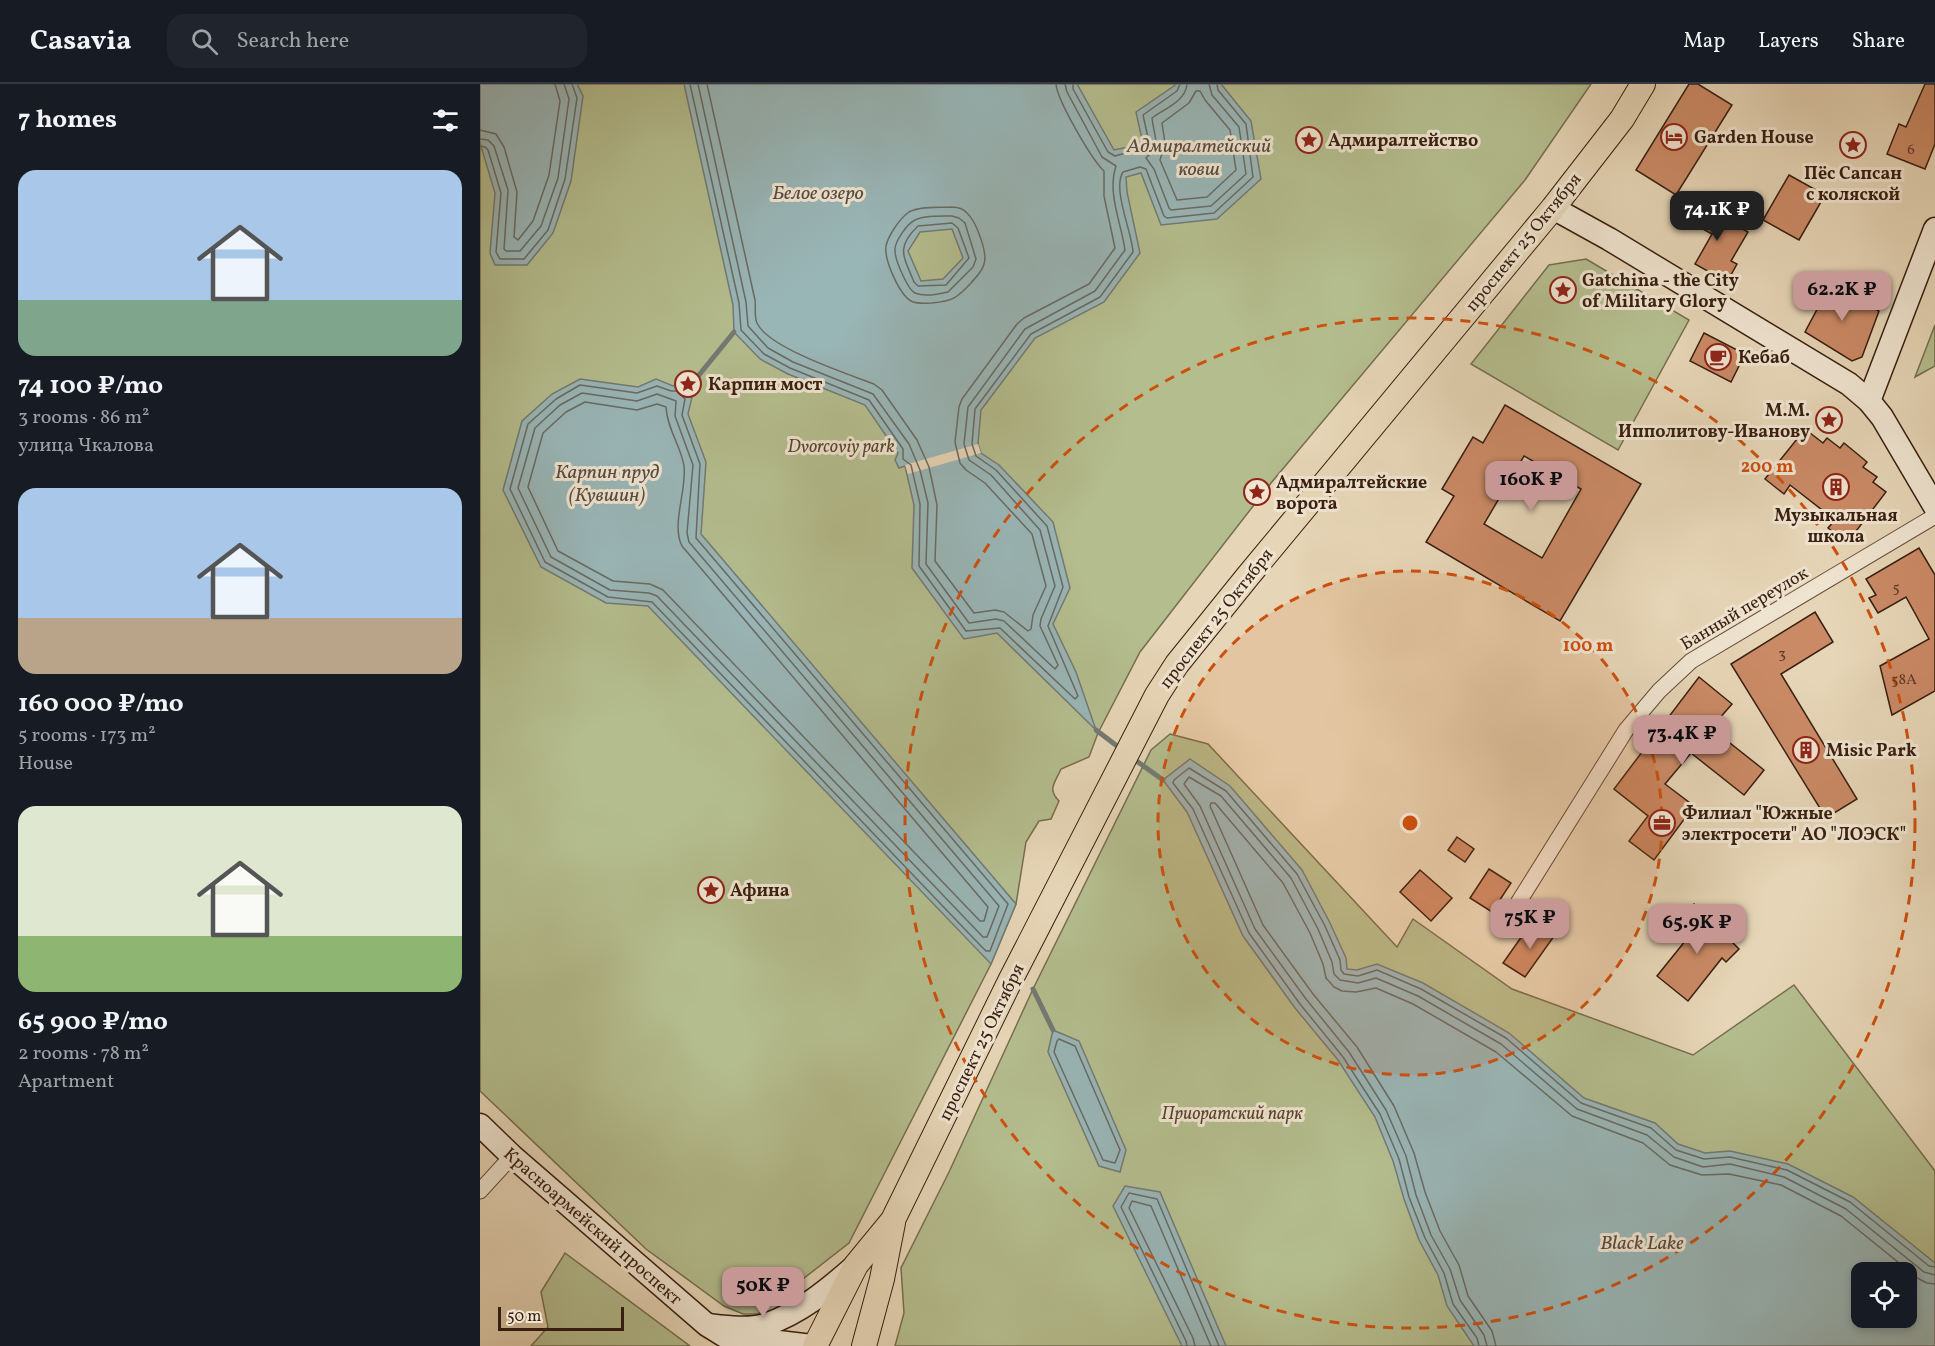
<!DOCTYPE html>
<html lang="en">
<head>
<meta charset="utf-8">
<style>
  body { margin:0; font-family:Vollkorn,serif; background:#20242c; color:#f1f3f6; height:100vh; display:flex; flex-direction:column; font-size:22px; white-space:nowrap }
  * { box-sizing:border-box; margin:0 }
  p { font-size:20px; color:#9ea1a6 }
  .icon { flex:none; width:33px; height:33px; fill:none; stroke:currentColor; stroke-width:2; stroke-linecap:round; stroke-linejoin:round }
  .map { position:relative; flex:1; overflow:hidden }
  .drawer { display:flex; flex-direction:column; background:#171b24; width:480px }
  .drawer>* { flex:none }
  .controls { position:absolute; left:1371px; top:1178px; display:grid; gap:12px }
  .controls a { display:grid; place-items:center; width:66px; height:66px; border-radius:12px; background:#171b24; box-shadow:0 3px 9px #0003; font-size:30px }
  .scale { position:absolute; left:18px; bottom:15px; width:126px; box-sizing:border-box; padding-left:6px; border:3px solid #391f10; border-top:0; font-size:16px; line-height:21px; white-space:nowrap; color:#391f10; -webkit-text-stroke:4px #efe4d0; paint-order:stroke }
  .price { position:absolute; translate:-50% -51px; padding:0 14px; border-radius:12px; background:#c59692; color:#111; font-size:20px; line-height:39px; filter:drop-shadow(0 2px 3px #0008) }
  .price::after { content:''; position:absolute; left:50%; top:36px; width:18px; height:14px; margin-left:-9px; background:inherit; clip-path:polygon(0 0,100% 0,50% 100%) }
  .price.on { background:#222; color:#fff }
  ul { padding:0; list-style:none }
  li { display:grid; align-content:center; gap:12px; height:318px; padding:0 18px }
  li span { display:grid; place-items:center; height:186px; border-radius:18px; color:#555 }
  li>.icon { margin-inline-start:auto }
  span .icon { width:108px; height:108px; fill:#fffc; stroke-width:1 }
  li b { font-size:26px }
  h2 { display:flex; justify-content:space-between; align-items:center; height:72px; padding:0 18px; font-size:26px }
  header { display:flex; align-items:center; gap:36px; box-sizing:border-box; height:84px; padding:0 30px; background:#171b24; border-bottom:2px solid #363941 }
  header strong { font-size:28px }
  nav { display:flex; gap:33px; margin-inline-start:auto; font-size:21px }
  .search { width:420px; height:54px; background:#20242c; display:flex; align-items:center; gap:15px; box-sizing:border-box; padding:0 21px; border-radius:18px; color:#9ea1a6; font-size:22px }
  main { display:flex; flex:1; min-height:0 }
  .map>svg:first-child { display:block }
</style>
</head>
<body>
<header>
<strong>Casavia</strong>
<div class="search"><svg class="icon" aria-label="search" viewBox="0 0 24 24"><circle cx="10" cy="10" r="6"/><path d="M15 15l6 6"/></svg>Search here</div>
<nav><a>Map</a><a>Layers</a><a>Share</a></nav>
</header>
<main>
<section class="drawer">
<h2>7 homes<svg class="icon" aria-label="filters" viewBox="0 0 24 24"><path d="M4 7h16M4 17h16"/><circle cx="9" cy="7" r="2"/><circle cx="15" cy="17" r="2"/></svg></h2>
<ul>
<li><span style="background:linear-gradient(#a9c7e8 70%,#7fa58c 0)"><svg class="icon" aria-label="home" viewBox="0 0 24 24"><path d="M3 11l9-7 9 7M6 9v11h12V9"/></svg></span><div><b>74 100 ₽/mo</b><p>3 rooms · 86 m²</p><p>улица Чкалова</p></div></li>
<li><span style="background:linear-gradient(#a9c7e8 70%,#b9a48a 0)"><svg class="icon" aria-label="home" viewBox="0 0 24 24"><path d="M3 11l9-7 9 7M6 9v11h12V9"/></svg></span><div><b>160 000 ₽/mo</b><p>5 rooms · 173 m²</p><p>House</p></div></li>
<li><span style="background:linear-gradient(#dfe7d0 70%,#8fb573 0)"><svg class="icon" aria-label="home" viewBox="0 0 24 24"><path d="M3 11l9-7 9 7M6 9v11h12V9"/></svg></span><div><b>65 900 ₽/mo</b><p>2 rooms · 78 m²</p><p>Apartment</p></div></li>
</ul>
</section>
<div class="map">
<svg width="1455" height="1262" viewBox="0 0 1455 1262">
  <rect width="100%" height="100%" fill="#e6d5b6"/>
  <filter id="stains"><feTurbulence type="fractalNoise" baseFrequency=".00333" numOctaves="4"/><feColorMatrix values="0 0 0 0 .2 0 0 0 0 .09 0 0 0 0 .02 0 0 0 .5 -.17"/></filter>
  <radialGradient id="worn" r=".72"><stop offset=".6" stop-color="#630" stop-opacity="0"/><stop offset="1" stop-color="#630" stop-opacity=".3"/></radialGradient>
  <g fill="#b4bd8e" stroke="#766e4f" stroke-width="1.5" fill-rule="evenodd">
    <path d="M0,0H1111L1045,96L791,399L660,568L618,649L609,673L581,685C575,699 567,705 579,717L571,735L559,737L546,758L536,820L511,880L369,1159L278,1230H263L244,1222L166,1165L0,1007Z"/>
    <polygon points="1106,175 1209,236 1138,366 991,280 1069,181"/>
    <polygon points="1455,241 1455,282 1435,293"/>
    <path d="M690,650L728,660L917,863L933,835L1032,905L1213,971L1314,901L1455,1087V1262H415L424,1229L421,1184L469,1088L553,905L671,666ZM1382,1188H1426V1233H1382Z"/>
    <polygon points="85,1169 210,1262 51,1262 68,1243 61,1208"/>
  </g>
  <g fill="#99b6b7" stroke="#737a74" stroke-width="1.5" fill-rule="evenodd">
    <polygon points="0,0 97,0 103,12 91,97 73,149 47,181 15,181 10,169 15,109 0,59"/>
    <path d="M204,0H597L634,66L663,60L656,28L697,0H741L771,37L781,95L737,135L681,141L661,89L646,93L647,108L660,169L624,218L555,254L501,326L498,360L501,369L519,381L573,438L590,504L573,540L596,588L616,646L517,549L484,555L432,484L434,421L425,382L419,384L415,376L418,369L385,321L308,290L280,275L254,248L253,221ZM472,145L483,174L463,195L441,197L428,167L440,148Z"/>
    <polygon points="100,295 158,303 176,295 193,302 198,299 212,313 208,330 226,378 221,450 536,820 511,880 168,522 126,519 61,483 23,406 42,337 72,310"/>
    <path d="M710,675L750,702L822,786L850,839L866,874L867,885L877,886L897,880L943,899L1029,949L1104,1014L1175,1039L1198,1060L1225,1069L1250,1067L1308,1080L1373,1113L1455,1179V1262H994L967,1222L958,1191L939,1156L924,1115L913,1077L895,1033L858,976L815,924L763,852L707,728L683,696ZM1382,1188H1426V1233H1382Z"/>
    <polygon points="573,946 599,957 646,1066 640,1088 619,1082 568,968"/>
    <polygon points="645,1102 680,1108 746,1262 702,1262 633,1122"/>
  </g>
  <polygon fill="#e6d5b6" points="498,360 501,369 428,390 425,381"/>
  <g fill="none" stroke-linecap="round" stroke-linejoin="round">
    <g stroke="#696a64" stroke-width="1.5">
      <path d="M210,0L259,219L261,246L284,270L310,284L389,316L423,365V375L431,381L440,420L439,482L486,547L520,544L595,615L598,612L568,542L583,503L567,442L516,386L496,372L492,360L495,325L551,250L620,213L653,168C652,148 632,105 643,88L660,83L666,85L684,132L687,134L734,129L773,93L766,40L738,6L737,0"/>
      <path d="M218,0L266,218L268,242L288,264L313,278L393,310L429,360L440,386L448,419L446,480L489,539L516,535L524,537L575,585L578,581L560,542L561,535L575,502L560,446L511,391L489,376L484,360L488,323L545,245L615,207L645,166C641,138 627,109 636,82L622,73L587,8L585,0"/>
      <path d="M227,0L275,216C276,222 274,233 277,239C288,264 368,290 394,300L402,306L437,356L449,383L457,421L455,477L494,529L515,526L524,528L548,547L551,545L553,531L566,502L552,450L505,399L486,386L480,379L475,358L479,323L482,315L537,240L544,234L609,200L635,164L624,112V87C612,76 577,16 576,0"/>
      <polyline points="593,0 593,5 628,68 635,72 667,63 669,58 663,31 697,7 700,0"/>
      <path d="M707,0C706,17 684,25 672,34C674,54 682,59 666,74L674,85L689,124L691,126L731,122L766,90L759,43L732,11L729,0"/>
      <polygon points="716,7 720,7 725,16 750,46 756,86 727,113 697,116 680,76 685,59 682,39 709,19"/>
      <polyline points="0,46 16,50 24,63 37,108 34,153 38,156 53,137 69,91 80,17 75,0"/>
      <polyline points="0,55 8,56 14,62 28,106 24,165 26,167 40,167 61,142 78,94 89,15 84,0"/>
      <polyline points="0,62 5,63 8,66 21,109 16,168 20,175 44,175 68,146 85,95 97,14 92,0"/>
      <path d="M471,123C477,123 483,124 487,129C496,137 508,169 504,180C502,188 496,193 491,199C477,214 473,217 452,219C445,219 439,220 433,218C420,213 404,176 406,162C408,152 420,134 429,128C440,122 458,124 471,123Z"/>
      <path d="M472,132L479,134L485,139L496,175L493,183L468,208C460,210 444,213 435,209C428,206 415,176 415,167C414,158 427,140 435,136C444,131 461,132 472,132Z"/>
      <path d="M472,139L478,144L489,174L466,201L438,202L434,198C424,173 415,164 438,142Z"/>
      <polygon points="100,301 157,309 177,302 191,307 197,307 205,315 202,331 220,380 216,454 528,820 510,867 506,867 499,860 172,518 128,513 65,478 30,405 48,340 76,315"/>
      <polygon points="102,309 157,317 177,310 196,317 195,332 213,381 207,449 209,458 519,822 507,853 503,853 177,512 169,509 130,506 71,473 38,404 55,344 80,321"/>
      <path d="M105,318L157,326L177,320L186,323C187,345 201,362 204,382C207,406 191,441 202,462L508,823L504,837H500L183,506L170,500L133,497L78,467L48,403L63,349L86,328Z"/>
      <polygon points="579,955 595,962 640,1066 635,1079 623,1076 574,968 577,957"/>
      <polyline points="707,1262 706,1257 641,1123 649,1109 677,1115 739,1262"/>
      <polyline points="715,1262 713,1254 649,1124 652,1117 671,1122 731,1262"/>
      <polyline points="999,1262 997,1254 973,1220 964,1189 945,1154 929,1113 919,1075 900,1030 863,973 820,920 769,849 713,725 693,699 694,696 709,684 746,707 817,790 845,842 860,876 861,886 864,890 878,892 897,886 941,905 1026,954 1101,1019 1171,1044 1196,1066 1224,1075 1250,1073 1307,1086 1370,1118 1449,1182 1455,1183"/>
      <polyline points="1007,1262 1004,1251 980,1216 970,1185 951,1151 936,1111 926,1072 906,1026 869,968 826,915 775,845 720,722 704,700 709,693 741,712 811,794 838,845 852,878 854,890 860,896 878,899 896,894 938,912 1021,960 1097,1025 1167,1051 1194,1073 1223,1083 1250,1080 1304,1093 1366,1125 1444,1188 1455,1191"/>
      <polyline points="1016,1262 1012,1247 988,1212 979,1181 960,1147 945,1108 934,1069 914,1022 877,963 833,910 783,841 730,722 731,719 735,719 803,799 830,849 843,880 846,894 854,903 862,907 876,908 896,904 933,920 1016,968 1092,1032 1163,1059 1190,1081 1222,1091 1249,1090 1301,1101 1361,1132 1439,1195 1447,1199 1455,1200"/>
    </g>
    <g stroke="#737a74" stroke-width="5">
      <polyline points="206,307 254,248"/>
      <polyline points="616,646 641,665"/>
      <polyline points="651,673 683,696"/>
      <polyline points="553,905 573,946"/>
    </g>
  </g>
  <g fill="#ca8a66" stroke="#391f10" stroke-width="1.5" fill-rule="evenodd">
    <polygon points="1209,0 1218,0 1252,21 1196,111 1156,86"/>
    <polygon points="1445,0 1455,0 1455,60 1445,85 1407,70 1419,40 1426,43"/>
    <polygon points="1309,91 1345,111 1319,156 1283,136"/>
    <polygon points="1215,118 1268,148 1251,177 1257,180 1247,198 1215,180 1232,150 1205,135"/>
    <polygon points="1344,197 1399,227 1382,273 1372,277 1325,248 1342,216 1336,213"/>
    <polygon points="1224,249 1265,270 1251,298 1210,277"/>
    <path d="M1025,321L1161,400L1080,537L946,458L974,412L962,405L993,353L1003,359ZM1044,372L1101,405L1062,474L1004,440Z"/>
    <polygon points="1325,345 1343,359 1347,354 1360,364 1364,359 1375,368 1387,378 1383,383 1397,393 1393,398 1406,408 1367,459 1348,444 1355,436 1310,401 1304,410 1285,395"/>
    <polygon points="1439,464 1455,491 1455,607 1412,631 1400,582 1449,555 1426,513 1398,529 1389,514 1396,511 1386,495"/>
    <polygon points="1335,528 1353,558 1301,590 1377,715 1346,734 1251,580"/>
    <polygon points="1219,593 1252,620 1231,644 1284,686 1264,711 1211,669 1185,700 1214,722 1174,776 1149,757 1168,732 1134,705"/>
    <polygon points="977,753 994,765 985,778 968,766"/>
    <polygon points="1009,785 1031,799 1012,828 990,814"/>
    <polygon points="940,786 972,814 951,837 920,808"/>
    <polygon points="1214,820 1259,865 1246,878 1242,874 1208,917 1177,892 1214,846 1201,833"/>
    <polygon points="1062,837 1077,848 1045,893 1023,879 1042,852 1048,856"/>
  </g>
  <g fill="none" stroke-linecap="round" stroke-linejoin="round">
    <defs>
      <g id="street">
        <polyline points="1028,835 1146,646 1179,607 1211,577 1455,432"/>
        <polyline points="0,1107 32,1072"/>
      </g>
      <g id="secondary">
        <polyline points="1073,124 1129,155 1369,300 1389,317 1402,333 1455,423"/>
        <polyline points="1389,317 1455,145"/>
        <polyline points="0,1041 32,1072 227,1241 261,1262"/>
        <path d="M229,1241C246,1243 268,1246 285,1241C320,1229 348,1206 375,1182"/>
        <polyline points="261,1249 290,1257 332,1262"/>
      </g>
      <g id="primary">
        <polyline points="335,1262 376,1181 413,1136 530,897 677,611 697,580 768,492 1073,124 1142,35 1163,0"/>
        <polyline points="384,1262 402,1195 413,1139"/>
      </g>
    </defs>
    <use href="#street" stroke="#644c3a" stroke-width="17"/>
    <use href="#secondary" stroke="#391f10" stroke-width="25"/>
    <use href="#primary" stroke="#391f10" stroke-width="26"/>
    <use href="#street" stroke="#efe4d0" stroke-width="15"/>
    <use href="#secondary" stroke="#efe4d0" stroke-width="22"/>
    <use href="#primary" stroke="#e6d5b6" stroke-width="24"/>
  </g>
  <circle cx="930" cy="739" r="252" fill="#ce500d" fill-opacity=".12"/>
  <g fill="none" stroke="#ce500d" stroke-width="3" stroke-dasharray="10 8">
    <circle cx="930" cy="739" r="252"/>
    <circle cx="930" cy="739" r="505"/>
  </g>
  <defs>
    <symbol id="hotel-ring" viewBox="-11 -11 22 22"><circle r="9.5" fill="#efe4d0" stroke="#8f2418" stroke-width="1.5"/><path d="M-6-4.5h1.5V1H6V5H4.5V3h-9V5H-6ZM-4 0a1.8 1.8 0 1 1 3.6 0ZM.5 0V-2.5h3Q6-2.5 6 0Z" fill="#8f2418"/></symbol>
    <symbol id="sight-ring" viewBox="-11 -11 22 22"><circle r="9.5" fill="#efe4d0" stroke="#8f2418" stroke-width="1.5"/><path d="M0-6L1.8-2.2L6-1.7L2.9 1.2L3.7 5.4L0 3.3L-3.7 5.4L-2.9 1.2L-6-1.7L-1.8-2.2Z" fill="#8f2418"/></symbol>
    <symbol id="cafe-ring" viewBox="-11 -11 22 22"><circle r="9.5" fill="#efe4d0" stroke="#8f2418" stroke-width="1.5"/><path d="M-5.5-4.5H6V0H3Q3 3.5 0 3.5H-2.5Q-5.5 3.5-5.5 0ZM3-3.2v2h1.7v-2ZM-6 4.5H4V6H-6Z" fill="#8f2418"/></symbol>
    <symbol id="building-ring" viewBox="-11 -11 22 22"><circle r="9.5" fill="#efe4d0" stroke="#8f2418" stroke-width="1.5"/><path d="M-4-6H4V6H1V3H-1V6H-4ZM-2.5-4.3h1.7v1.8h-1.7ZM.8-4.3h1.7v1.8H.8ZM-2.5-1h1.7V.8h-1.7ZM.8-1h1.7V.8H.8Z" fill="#8f2418"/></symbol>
    <symbol id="office-ring" viewBox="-11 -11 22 22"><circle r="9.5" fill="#efe4d0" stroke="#8f2418" stroke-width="1.5"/><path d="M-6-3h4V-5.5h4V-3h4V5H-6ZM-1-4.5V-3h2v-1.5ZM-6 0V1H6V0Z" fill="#8f2418"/></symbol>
  </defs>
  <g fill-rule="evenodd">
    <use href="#hotel-ring" x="1179" y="38" width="30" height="30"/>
    <use href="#sight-ring" x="814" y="41" width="30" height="30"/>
    <use href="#sight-ring" x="1358" y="46" width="30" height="30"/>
    <use href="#sight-ring" x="1068" y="191" width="30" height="30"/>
    <use href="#cafe-ring" x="1223" y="258" width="30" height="30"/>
    <use href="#sight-ring" x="193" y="285" width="30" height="30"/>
    <use href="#sight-ring" x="1334" y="321" width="30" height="30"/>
    <use href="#building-ring" x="1341" y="388" width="30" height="30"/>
    <use href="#sight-ring" x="762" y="393" width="30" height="30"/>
    <use href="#building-ring" x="1311" y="651" width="30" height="30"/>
    <use href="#office-ring" x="1167" y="724" width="30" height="30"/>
    <use href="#sight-ring" x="216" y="791" width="30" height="30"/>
  </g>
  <g text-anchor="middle" stroke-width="6" stroke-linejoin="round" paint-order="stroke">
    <g font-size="15" fill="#5d3a26">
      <text x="1431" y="70">6</text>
      <text x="1416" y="508">5</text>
      <text x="1302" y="574">3</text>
      <text x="1424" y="600">58А</text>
    </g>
    <g font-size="18" font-weight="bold" fill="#391f10" stroke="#efe4d0" text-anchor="start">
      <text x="1214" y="59">Garden House</text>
      <text x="848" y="62">Адмиралтейство</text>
      <text x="1373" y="95" text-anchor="middle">Пёс Сапсан<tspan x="1373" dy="21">с коляской</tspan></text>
      <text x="1102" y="202">Gatchina - the City<tspan x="1102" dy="21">of Military Glory</tspan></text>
      <text x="1258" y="279">Кебаб</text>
      <text x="228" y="306">Карпин мост</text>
      <text x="1330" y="332" text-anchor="end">М.М.<tspan x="1330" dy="21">Ипполитову-Иванову</tspan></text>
      <text x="796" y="404">Адмиралтейские<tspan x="796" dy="21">ворота</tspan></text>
      <text x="1356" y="437" text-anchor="middle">Музыкальная<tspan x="1356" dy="21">школа</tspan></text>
      <text x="1346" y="672">Misic Park</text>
      <text x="1202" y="735">Филиал "Южные<tspan x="1202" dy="21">электросети" АО "ЛОЭСК"</tspan></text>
      <text x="250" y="812">Афина</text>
    </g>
    <g font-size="18" fill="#391f10" stroke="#efe4d0">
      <text transform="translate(1043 158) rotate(-51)" y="6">проспект 25 Октября</text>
      <text transform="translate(1264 524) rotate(-31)" y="6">Банный переулок</text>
      <text transform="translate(736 534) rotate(-52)" y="6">проспект 25 Октября</text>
      <text transform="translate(501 958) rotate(-64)" y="6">проспект 25 Октября</text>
      <text transform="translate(113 1142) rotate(41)" y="6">Красноармейский проспект</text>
    </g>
    <g font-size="18" font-style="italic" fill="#584630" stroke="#efe4d0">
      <text x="361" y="368">Dvorcoviy park</text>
      <text x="752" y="1035">Приоратский парк</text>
    </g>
    <g font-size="20" font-style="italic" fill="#564c42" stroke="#efe4d0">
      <text x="719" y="68">Адмиралтейский<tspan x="719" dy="23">ковш</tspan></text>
      <text x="338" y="115">Белое озеро</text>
      <text x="127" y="394">Карпин пруд<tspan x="127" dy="23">(Кувшин)</tspan></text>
      <text x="1162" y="1165">Black Lake</text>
    </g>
  </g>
  <circle cx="930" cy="739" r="9" fill="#ce500d" stroke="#efe4d0" stroke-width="3"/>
  <g font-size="18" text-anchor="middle" font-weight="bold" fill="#ce500d" stroke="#efe4d0" stroke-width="6" stroke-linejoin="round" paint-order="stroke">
    <text x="1287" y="388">200 m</text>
    <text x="1108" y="567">100 m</text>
  </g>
  <rect width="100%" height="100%" filter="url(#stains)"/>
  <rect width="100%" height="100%" fill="url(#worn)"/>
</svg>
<div class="controls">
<a><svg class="icon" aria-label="locate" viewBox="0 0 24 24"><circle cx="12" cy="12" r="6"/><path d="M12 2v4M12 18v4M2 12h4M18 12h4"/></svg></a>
</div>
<div class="scale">50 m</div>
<b class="price on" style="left:1237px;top:158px">74.1K ₽</b>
<b class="price" style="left:1362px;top:238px">62.2K ₽</b>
<b class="price" style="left:1051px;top:428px">160K ₽</b>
<b class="price" style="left:1202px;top:682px">73.4K ₽</b>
<b class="price" style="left:1050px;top:866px">75K ₽</b>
<b class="price" style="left:1217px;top:871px">65.9K ₽</b>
<b class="price" style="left:283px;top:1234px">50K ₽</b>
</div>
</main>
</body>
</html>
